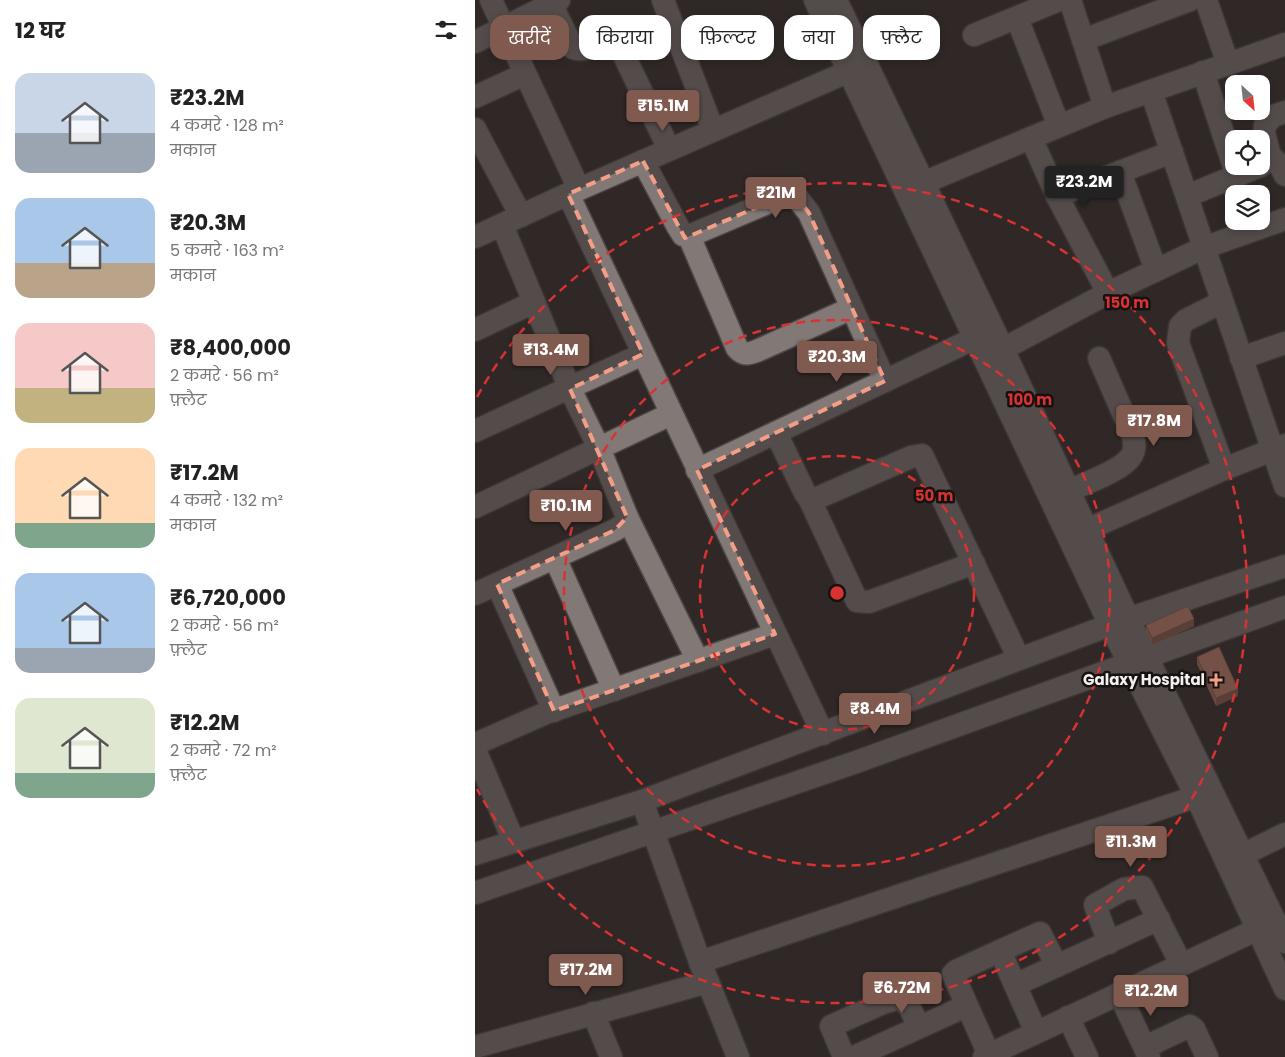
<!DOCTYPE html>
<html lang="hi">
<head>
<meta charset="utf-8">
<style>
  body { margin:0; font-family:Poppins,"Noto Sans Devanagari",sans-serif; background:#f6f6f6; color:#222; height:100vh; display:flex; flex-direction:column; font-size:19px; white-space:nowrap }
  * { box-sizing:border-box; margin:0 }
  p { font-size:16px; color:#767676 }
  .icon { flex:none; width:28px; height:28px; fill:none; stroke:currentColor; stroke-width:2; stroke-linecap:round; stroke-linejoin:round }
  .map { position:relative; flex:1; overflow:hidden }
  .sheet { display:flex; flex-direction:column; background:#fff; width:475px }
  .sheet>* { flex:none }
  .top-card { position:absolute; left:15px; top:15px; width:475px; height:45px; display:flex; gap:10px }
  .needle { width:32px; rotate:153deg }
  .fabs { position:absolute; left:750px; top:75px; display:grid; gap:10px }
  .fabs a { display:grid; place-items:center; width:45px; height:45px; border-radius:10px; background:#fff; box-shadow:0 2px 8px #0003; font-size:25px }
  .price { position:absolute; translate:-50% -42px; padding:0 11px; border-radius:5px; background:#805a4f; color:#fff; font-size:16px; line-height:32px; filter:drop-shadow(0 1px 2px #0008) }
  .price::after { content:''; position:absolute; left:50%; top:30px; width:15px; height:11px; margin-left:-8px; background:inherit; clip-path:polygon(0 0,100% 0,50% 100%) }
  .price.on { background:#222; color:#fff }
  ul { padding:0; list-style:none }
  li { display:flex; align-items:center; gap:15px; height:125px; padding:0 15px }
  li span { display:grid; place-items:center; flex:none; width:140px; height:100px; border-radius:15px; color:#555 }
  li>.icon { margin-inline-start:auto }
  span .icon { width:60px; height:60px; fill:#fffc; stroke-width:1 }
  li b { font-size:21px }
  h2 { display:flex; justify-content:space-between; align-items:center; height:60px; padding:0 15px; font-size:21px }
  .chip { padding:0 18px; border-radius:15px; background:#fff; box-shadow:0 2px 8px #0003; font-size:18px; line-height:45px }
  .chip.on { background:#805a4f; color:#fff }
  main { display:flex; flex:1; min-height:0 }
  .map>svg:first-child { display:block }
</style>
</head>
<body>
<main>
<section class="sheet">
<h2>12 घर<svg class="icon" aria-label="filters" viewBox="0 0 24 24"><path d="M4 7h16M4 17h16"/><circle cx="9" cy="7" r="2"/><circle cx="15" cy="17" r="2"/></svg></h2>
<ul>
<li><span style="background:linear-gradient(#c9d6e8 60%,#9aa5b1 0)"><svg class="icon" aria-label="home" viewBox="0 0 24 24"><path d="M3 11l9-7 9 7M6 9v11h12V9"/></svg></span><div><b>₹23.2M</b><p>4 कमरे · 128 m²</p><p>मकान</p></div></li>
<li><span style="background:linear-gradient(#a9c7e8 65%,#b9a48a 0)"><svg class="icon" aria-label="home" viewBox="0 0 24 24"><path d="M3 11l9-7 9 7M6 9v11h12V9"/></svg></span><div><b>₹20.3M</b><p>5 कमरे · 163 m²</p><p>मकान</p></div></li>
<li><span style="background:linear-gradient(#f6c9c9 65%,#c2b280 0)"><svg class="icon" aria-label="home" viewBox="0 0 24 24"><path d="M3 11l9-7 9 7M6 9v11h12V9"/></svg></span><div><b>₹8,400,000</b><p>2 कमरे · 56 m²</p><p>फ़्लैट</p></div></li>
<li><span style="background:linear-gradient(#ffd9b3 75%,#7fa58c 0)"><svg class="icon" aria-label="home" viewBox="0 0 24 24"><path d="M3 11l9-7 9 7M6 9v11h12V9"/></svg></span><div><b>₹17.2M</b><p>4 कमरे · 132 m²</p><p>मकान</p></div></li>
<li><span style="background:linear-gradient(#a9c7e8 75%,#9aa5b1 0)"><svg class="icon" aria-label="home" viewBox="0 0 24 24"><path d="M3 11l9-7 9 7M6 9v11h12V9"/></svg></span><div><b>₹6,720,000</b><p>2 कमरे · 56 m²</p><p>फ़्लैट</p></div></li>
<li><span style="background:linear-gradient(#dfe7d0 75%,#7fa58c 0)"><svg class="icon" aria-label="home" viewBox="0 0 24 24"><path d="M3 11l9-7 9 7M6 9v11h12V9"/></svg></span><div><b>₹12.2M</b><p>2 कमरे · 72 m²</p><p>फ़्लैट</p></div></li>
</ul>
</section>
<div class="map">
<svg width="810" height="1057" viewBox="0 0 810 1057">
  <rect width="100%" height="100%" fill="#2f2826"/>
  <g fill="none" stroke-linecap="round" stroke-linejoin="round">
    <defs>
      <g id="minor">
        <polyline points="16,0 104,189"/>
        <polyline points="188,0 238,130"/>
        <polyline points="340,0 635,625 721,796 810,989"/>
        <polyline points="361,0 528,349 654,620 810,942"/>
        <polyline points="595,0 630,107"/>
        <polyline points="731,0 753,64"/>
        <path d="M76,4L98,48C113,54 127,37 143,43L194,149"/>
        <polyline points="542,18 584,126"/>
        <polyline points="499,35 584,0"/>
        <polyline points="608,40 715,0"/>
        <polyline points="0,42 84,0"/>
        <polyline points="728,72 762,176"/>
        <polyline points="676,91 810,486"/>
        <polyline points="0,97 50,74"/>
        <polyline points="0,129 46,216"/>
        <polyline points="556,138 582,196 633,293"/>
        <polyline points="795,156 804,164 810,175"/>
        <polyline points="168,161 203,227 208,235 214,236 318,192 334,213 410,381"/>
        <polyline points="786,166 795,156 789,133 790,125 798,116 810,112"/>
        <polyline points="645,172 681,270"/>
        <polyline points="436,188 630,107 810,44"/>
        <polyline points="93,194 348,734"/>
        <polyline points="582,196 697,152"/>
        <polyline points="712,196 785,166"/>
        <path d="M214,236L262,348C269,356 274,354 284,350L377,308"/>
        <polyline points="0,237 93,194 386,66"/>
        <polyline points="747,302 711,320 705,326 703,343 749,469"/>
        <polyline points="0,330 59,302"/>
        <polyline points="515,356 633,293 728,248 810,219"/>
        <polyline points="766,358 810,343"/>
        <polyline points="0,431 168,354"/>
        <polyline points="301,433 330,493 334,498 340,499 436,457 447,455 544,659"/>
        <polyline points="222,470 513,332"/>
        <path d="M593,491C609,484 649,470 657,455C661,448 659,443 658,436L624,358"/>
        <polyline points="334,498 382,601 394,602 499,563"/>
        <polyline points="0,507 196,414"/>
        <polyline points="152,517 223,661"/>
        <polyline points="611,530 749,469 810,445"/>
        <polyline points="80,558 139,690"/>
        <polyline points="22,584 79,711"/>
        <polyline points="0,594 140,530 148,525 152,517 124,448 95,389 27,225"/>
        <polyline points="167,801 225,962 263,1057"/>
        <polyline points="39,842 0,750 5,742 71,713 300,634"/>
        <polyline points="0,854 167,801 635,625 810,566"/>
        <polyline points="755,861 810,834"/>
        <polyline points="0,893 384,761 810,607"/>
        <polyline points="634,943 620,905 649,889 667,887 706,964"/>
        <polyline points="225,962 735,792"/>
        <polyline points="540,985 684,919"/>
        <polyline points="644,993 674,1057"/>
        <polyline points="118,1013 136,1057"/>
        <polyline points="593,1017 612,1057"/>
        <polyline points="561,1032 525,951 565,933 582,966"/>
        <polyline points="0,1047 233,982"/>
        <polyline points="670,1047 715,1026 719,1029 732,1057"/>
        <polyline points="369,1057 356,1026 408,1003 425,998 435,1008 444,1027"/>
        <polyline points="379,1057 491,1006"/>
        <polyline points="509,1057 796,923"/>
        <polyline points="515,1057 478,974 481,971 525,951"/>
      </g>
    </defs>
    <use href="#minor" stroke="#4c4745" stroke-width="25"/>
    <use href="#minor" stroke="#827976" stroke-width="22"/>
  </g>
  <g fill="#ae705f">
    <polygon points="671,625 719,626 677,645 671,632"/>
    <polygon points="722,657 763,696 741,706 722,664"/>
  </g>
  <g fill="#8d5b4e">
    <polygon points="719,619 719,626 677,645 677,638"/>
    <polygon points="763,689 763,696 741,706 741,698"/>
  </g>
  <g fill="#ca826f" stroke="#8d5b4e">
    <polygon points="713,606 719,619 677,638 671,625"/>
    <polygon points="744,647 763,689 741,698 722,657"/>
  </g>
  <path d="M0 0H810V1057H0ZM168,161L210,238L318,192L334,213L410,381L222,470L300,634L79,711L22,584L140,530L152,517L95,389L168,354L93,194Z" fill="#2f2826" fill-opacity=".55" fill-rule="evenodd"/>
  <path fill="none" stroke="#f49e87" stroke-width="4" stroke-dasharray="10 6" stroke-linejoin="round" d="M168,161L210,238L318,192L334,213L410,381L222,470L300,634L79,711L22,584L140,530L152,517L95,389L168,354L93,194Z"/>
  <g fill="none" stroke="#d83232" stroke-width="2.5" stroke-dasharray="9 6">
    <circle cx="362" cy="593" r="137"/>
    <circle cx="362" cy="593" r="273"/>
    <path d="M2 397A410 410 0 1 1 2 789"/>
  </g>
  <path fill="#f49e87" stroke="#151211" stroke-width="2" d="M738.5 672.5h5v5h5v5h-5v5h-5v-5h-5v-5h5z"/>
  <g text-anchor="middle" stroke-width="5" stroke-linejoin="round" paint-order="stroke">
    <g font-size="15" font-weight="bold" fill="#f5f0ee" stroke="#151211" text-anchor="end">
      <text x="730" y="685">Galaxy Hospital</text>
    </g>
  </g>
  <circle cx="362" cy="593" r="8" fill="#d83232" stroke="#151211" stroke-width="2.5"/>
  <g font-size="15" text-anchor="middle" font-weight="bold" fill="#d83232" stroke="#151211" stroke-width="5" stroke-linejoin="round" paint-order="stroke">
    <text x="652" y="308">150 m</text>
    <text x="555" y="405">100 m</text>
    <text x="459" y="501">50 m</text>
  </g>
</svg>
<div class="fabs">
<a><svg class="needle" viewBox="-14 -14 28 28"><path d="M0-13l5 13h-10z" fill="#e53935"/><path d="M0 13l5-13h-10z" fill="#767676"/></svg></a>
<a><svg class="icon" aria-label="locate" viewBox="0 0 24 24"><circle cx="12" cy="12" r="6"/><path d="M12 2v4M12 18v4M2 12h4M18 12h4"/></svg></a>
<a><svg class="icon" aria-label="layers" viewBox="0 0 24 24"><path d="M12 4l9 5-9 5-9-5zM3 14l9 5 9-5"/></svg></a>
</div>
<b class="price" style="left:188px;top:132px">₹15.1M</b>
<b class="price on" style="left:609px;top:208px">₹23.2M</b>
<b class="price" style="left:301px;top:219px">₹21M</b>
<b class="price" style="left:76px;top:376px">₹13.4M</b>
<b class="price" style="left:362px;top:383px">₹20.3M</b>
<b class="price" style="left:679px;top:447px">₹17.8M</b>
<b class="price" style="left:91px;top:532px">₹10.1M</b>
<b class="price" style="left:400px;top:735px">₹8.4M</b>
<b class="price" style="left:656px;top:868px">₹11.3M</b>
<b class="price" style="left:111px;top:996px">₹17.2M</b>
<b class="price" style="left:427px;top:1014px">₹6.72M</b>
<b class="price" style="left:676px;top:1017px">₹12.2M</b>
<div class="top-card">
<a class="chip on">खरीदें</a>
<a class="chip">किराया</a>
<a class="chip">फ़िल्टर</a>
<a class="chip">नया</a>
<a class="chip">फ़्लैट</a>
</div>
</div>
</main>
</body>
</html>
